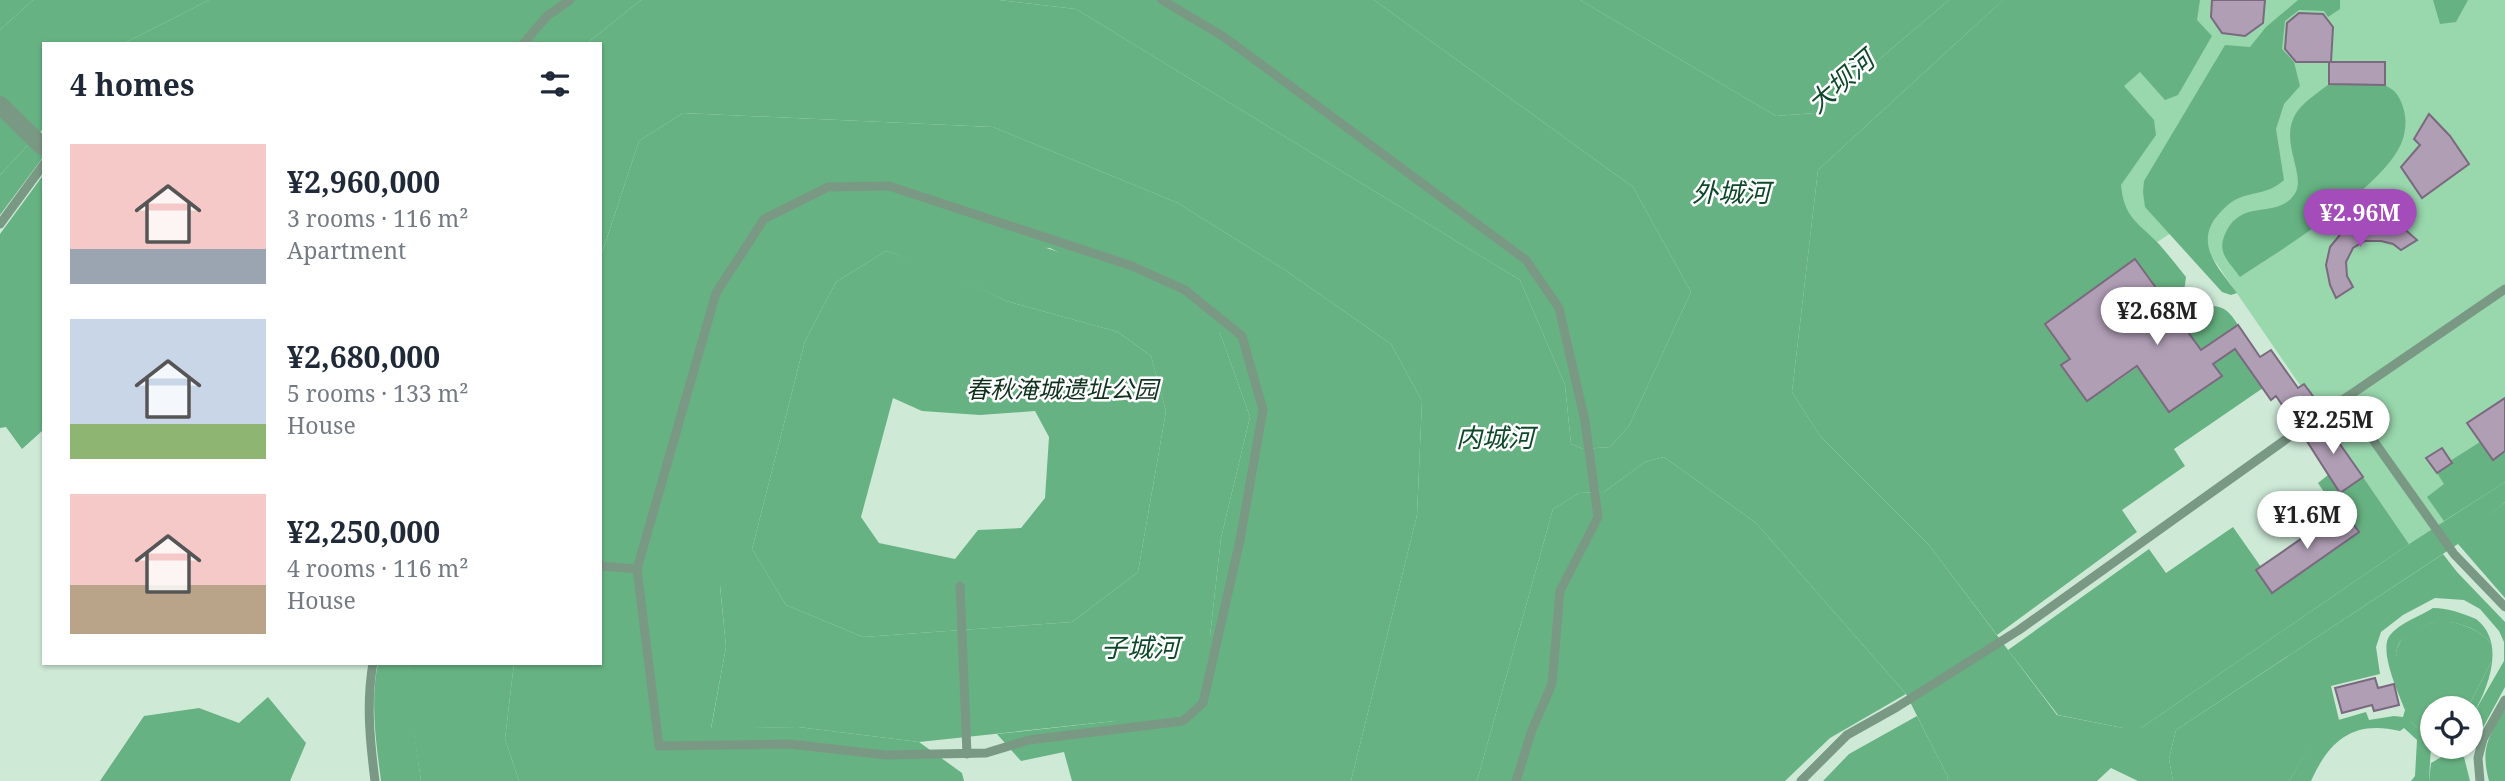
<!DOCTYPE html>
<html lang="en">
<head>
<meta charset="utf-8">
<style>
  body { margin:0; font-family:"Noto Serif","Noto Sans SC",serif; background:#f6f6f7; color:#1f2937; height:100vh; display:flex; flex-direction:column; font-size:26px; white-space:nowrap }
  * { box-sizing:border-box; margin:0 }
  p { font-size:23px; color:#747a83 }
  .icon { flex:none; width:38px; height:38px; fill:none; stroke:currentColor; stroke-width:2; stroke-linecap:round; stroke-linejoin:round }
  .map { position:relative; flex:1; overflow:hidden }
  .sheet { position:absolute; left:42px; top:42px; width:560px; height:623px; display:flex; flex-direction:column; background:#fff; border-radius:0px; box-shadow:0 2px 5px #0004 }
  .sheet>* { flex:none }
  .controls { position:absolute; left:2420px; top:696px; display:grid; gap:14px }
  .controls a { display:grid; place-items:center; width:63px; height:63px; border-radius:50%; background:#fff; box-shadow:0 2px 5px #0004; font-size:35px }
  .price { position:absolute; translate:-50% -60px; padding:0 16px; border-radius:24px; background:#fff; color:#222; font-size:23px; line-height:46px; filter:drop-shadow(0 2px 4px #0008) }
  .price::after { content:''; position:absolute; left:50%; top:42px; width:21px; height:16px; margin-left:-10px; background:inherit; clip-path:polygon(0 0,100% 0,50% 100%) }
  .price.on { background:#a34cba; color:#fff }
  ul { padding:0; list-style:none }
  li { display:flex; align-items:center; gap:21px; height:175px; padding:0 28px }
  li span { display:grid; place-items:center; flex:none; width:196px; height:140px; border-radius:0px; color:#555 }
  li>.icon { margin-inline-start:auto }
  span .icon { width:84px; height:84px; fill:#fffc; stroke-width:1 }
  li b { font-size:30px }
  h2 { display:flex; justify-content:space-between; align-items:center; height:84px; padding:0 28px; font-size:30px }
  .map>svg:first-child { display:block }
</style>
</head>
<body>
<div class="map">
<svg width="2505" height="781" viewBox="0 0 2505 781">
  <rect width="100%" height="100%" fill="#ceead7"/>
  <polygon fill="#99d7ad" points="2003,0 2505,0 2505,482 2409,544 2188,222 2145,250 1975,26"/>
  <g fill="#67b282" fill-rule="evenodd">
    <polygon points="0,0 33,0 0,30"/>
    <polygon points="209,0 641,0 586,44 123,44"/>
    <polygon points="999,0 1374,0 1633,187 1691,292 1629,426 1610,447 1583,449 1571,444 1565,385 1520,280 1076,9"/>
    <polygon points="1580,0 1949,0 1816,113 1776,116"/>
    <path d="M2003,0H2200L2197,20L2212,36L2178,95L2165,100L2140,72L2124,86L2154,120L2156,135L2121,185C2124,217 2137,222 2158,243C2168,254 2177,266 2186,277L2184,292L2168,304L2135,259L2045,324L2070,359L2061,365L2088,401C2107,387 2128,375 2146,360C2170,340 2170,307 2208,306C2224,305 2230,312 2238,325L2151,385L2170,412L2221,376L2213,364L2235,349L2263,388L2174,449L2185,466L2122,510L2137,532L1997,635L1929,545L1820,436L1792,392L1818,170Z"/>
    <path d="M2298,0H2340V9L2328,17L2324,11L2299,10L2285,21L2282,49L2294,62L2300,86L2284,104L2276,129L2284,180C2268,194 2257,191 2239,198C2229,202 2220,212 2214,220C2196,247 2221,271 2237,293L2231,295L2222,292L2145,207L2143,192L2144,181L2225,45L2250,47L2266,27Z"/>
    <polygon points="2433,0 2468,0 2456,22 2440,24"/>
    <polygon points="683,113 993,127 1178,203 1285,270 1391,344 1422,401 1417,515 1351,781 1072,781 1064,752 1021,761 997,734 1115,721 1210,636 1221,538 1250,417 1220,333 1050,248 788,239 720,586 726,647 711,728 798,727 919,742 962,773 964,781 519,781 505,739 514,663 600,663 600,259 639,141"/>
    <polygon points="30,143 44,156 0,215 0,175"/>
    <polygon points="44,174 44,432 42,431 22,449 6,427 0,428 0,234"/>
    <path d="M886,251L932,265L1006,301L1118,332L1151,356L1166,411L1138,572L1072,622L863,637L786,605L752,549L805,341L836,282ZM893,398L922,411L980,415L1035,411L1049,437L1045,498L1021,528L978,530L955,559L879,543L861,517Z"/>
    <polygon points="2480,442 2492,459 2505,451 2505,482 2444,521 2427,497 2444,484 2437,473 2451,463 2450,461"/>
    <polygon points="1664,457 1756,523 1906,694 1830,738 1785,781 1477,781 1553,509 1579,493 1604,492 1645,462"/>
    <polygon points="2328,475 2340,492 2363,477 2409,544 2141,728 2123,728 2058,715 2008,650 2149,549 2166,573 2233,527 2261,567 2256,571 2273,593 2359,532 2343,510 2338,513 2318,483"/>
    <polygon points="2505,502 2505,598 2458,544"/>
    <polygon points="2443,554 2457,572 2505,622 2505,687 2474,744 2471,746 2471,718 2504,661 2504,642 2499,631 2480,609 2464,600 2435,598 2403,615 2381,632 2376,647 2380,674 2331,686 2339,720 2313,741 2289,781 2173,781 2169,759 2176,730"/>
    <path d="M2442,621C2459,622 2479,629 2491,643V662L2467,709H2432V728L2424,734L2411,722L2396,654C2399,632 2422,624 2442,621Z"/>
    <path d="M378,663H411L407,681L421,781H381C376,742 370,702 378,663Z"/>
    <polygon points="268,697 306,743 290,781 100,781 144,716 199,708 239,723"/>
    <path d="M2505,708V781H2489C2480,747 2489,737 2505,708Z"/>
    <polygon points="1917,716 1948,777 1947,781 1823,781 1849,754"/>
    <polygon points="2445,755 2464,757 2470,781 2429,781 2431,763"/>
  </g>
  <g fill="#66b282" fill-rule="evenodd">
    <polygon points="33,0 209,0 123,44 44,44 44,128 0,175 0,30"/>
    <polygon points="641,0 999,0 1076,9 1520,280 1565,385 1571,444 1583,449 1610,447 1629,426 1691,292 1633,187 1374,0 1580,0 1776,116 1816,113 1949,0 2003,0 1818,170 1792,392 1820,436 1929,545 2057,715 2123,728 2141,728 2409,544 2505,482 2505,502 2464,540 2176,730 2169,759 2173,781 2138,781 2111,768 2097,781 1947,781 1948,777 1906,694 1756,523 1664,457 1645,462 1604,492 1579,493 1553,509 1477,781 1351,781 1417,515 1422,401 1391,344 1285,270 1178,203 993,127 683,113 639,141 600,259 600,44 586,44"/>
    <path d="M2329,84C2346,85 2365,82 2382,85C2394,87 2400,97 2403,107C2407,119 2406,133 2401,144C2381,189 2282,249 2240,277C2228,260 2215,252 2227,230C2244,199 2277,219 2294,195C2309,175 2274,138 2300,108C2308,99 2319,92 2329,84Z"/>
    <path d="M874,198L954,217L1163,287L1220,333L1250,417L1221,538L1210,636L1187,698L1115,721L919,742L798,727L711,729L726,647L720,585L700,492L713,395L746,308L788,239ZM886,251L932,266L1006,301L1118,332L1151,356L1166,411L1138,572L1072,622L863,637L786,605L752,549L805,341L836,282Z"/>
    <path d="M2433,608C2449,608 2461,613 2476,619C2505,641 2491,684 2471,718V709H2467L2491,662V643C2472,622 2439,615 2415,630C2404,637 2398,640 2396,654L2417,713L2411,722L2424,734L2432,728L2429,781H2411L2415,776L2417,740L2404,728L2400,731C2354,720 2330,739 2311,781H2289L2313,740L2335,721L2366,712L2369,720L2394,716L2403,717L2405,710C2399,694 2378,650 2390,635C2400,623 2420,616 2433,608Z"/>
    <polygon points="411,663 514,663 505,739 519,781 421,781 406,681"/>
  </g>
  <g fill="#b09eb5" stroke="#7a697f" stroke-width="2">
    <polygon points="2212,0 2265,0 2263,23 2245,36 2222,33 2211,17"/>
    <polygon points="2299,13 2323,14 2333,27 2331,62 2385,62 2385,85 2329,84 2329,62 2296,62 2285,49 2287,23"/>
    <polygon points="2429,114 2450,136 2469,164 2422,198 2401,167 2420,145 2414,139"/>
    <polygon points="2381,221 2402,227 2417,240 2401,250 2393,244 2381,241 2365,241 2353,248 2346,262 2347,276 2353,287 2336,298 2330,285 2326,265 2330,247 2343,231 2359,223"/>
    <polygon points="2135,259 2201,350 2238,325 2260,357 2271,350 2298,388 2304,384 2321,407 2295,424 2276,396 2271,400 2235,349 2213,364 2222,376 2169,412 2137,366 2087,401 2061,365 2070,359 2045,324"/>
    <polygon points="2505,398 2505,451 2493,460 2467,423"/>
    <polygon points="2329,418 2335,426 2330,430 2363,477 2340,493 2303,435"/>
    <polygon points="2442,448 2452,463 2437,473 2426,458"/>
    <polygon points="2343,510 2359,532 2272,593 2256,570"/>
    <polygon points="2375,678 2378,688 2394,684 2399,705 2374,711 2372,705 2342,713 2335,688"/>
  </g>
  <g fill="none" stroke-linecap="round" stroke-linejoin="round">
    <g stroke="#7a9984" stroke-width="9">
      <polyline points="1162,0 1224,37 1526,260 1559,308 1585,421 1598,517 1560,591 1552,684 1532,730 1516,781"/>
      <polyline points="523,44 547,16 570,0"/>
      <polygon points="889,186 1132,266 1185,290 1242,336 1263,410 1240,540 1203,703 1183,721 1029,740 986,753 886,755 789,744 659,746 637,569 716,293 764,219 828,187"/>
      <polyline points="0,224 44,164"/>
      <polyline points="2344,399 2454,554 2505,607"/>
      <polyline points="600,566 637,569"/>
      <polyline points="960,586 967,754"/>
      <path d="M373,663C366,703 370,741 375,781"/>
      <polyline points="1801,781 1847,735 1897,707 2019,630 2299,430 2505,289"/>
      <polyline points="2480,781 2478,758 2483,739 2505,700"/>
    </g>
    <polyline stroke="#7a9984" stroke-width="18" points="0,105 42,146"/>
  </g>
  <g text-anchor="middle" stroke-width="5" stroke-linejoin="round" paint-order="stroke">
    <g font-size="24" font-style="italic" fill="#10311e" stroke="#fff">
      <text x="1062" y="398">春秋淹城遗址公园</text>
    </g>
    <g font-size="26" font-style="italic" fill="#0d4829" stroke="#fff">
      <text transform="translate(1841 82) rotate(-41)" y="9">大坝河</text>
      <text x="1731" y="202">外城河</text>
      <text x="1495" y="447">内城河</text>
      <text x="1140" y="657">子城河</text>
    </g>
  </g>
</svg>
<div class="controls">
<a><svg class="icon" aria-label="locate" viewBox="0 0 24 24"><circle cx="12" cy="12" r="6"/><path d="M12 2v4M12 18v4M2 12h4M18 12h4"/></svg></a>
</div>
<b class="price on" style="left:2360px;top:249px">¥2.96M</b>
<b class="price" style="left:2157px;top:347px">¥2.68M</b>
<b class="price" style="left:2333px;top:456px">¥2.25M</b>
<b class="price" style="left:2307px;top:551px">¥1.6M</b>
<section class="sheet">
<h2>4 homes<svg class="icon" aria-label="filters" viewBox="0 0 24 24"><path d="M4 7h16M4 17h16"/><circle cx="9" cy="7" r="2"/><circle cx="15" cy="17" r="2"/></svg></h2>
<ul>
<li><span style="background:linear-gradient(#f6c9c9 75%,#9aa5b1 0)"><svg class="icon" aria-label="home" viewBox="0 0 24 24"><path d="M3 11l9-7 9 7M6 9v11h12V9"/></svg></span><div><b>¥2,960,000</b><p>3 rooms · 116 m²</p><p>Apartment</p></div></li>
<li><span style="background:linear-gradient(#c9d6e8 75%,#8fb573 0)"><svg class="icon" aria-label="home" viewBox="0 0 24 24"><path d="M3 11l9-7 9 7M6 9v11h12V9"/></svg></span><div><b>¥2,680,000</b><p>5 rooms · 133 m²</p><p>House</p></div></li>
<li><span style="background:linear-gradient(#f6c9c9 65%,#b9a48a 0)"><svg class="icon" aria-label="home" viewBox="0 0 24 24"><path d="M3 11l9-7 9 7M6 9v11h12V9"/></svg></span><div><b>¥2,250,000</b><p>4 rooms · 116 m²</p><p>House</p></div></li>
</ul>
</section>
</div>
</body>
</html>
